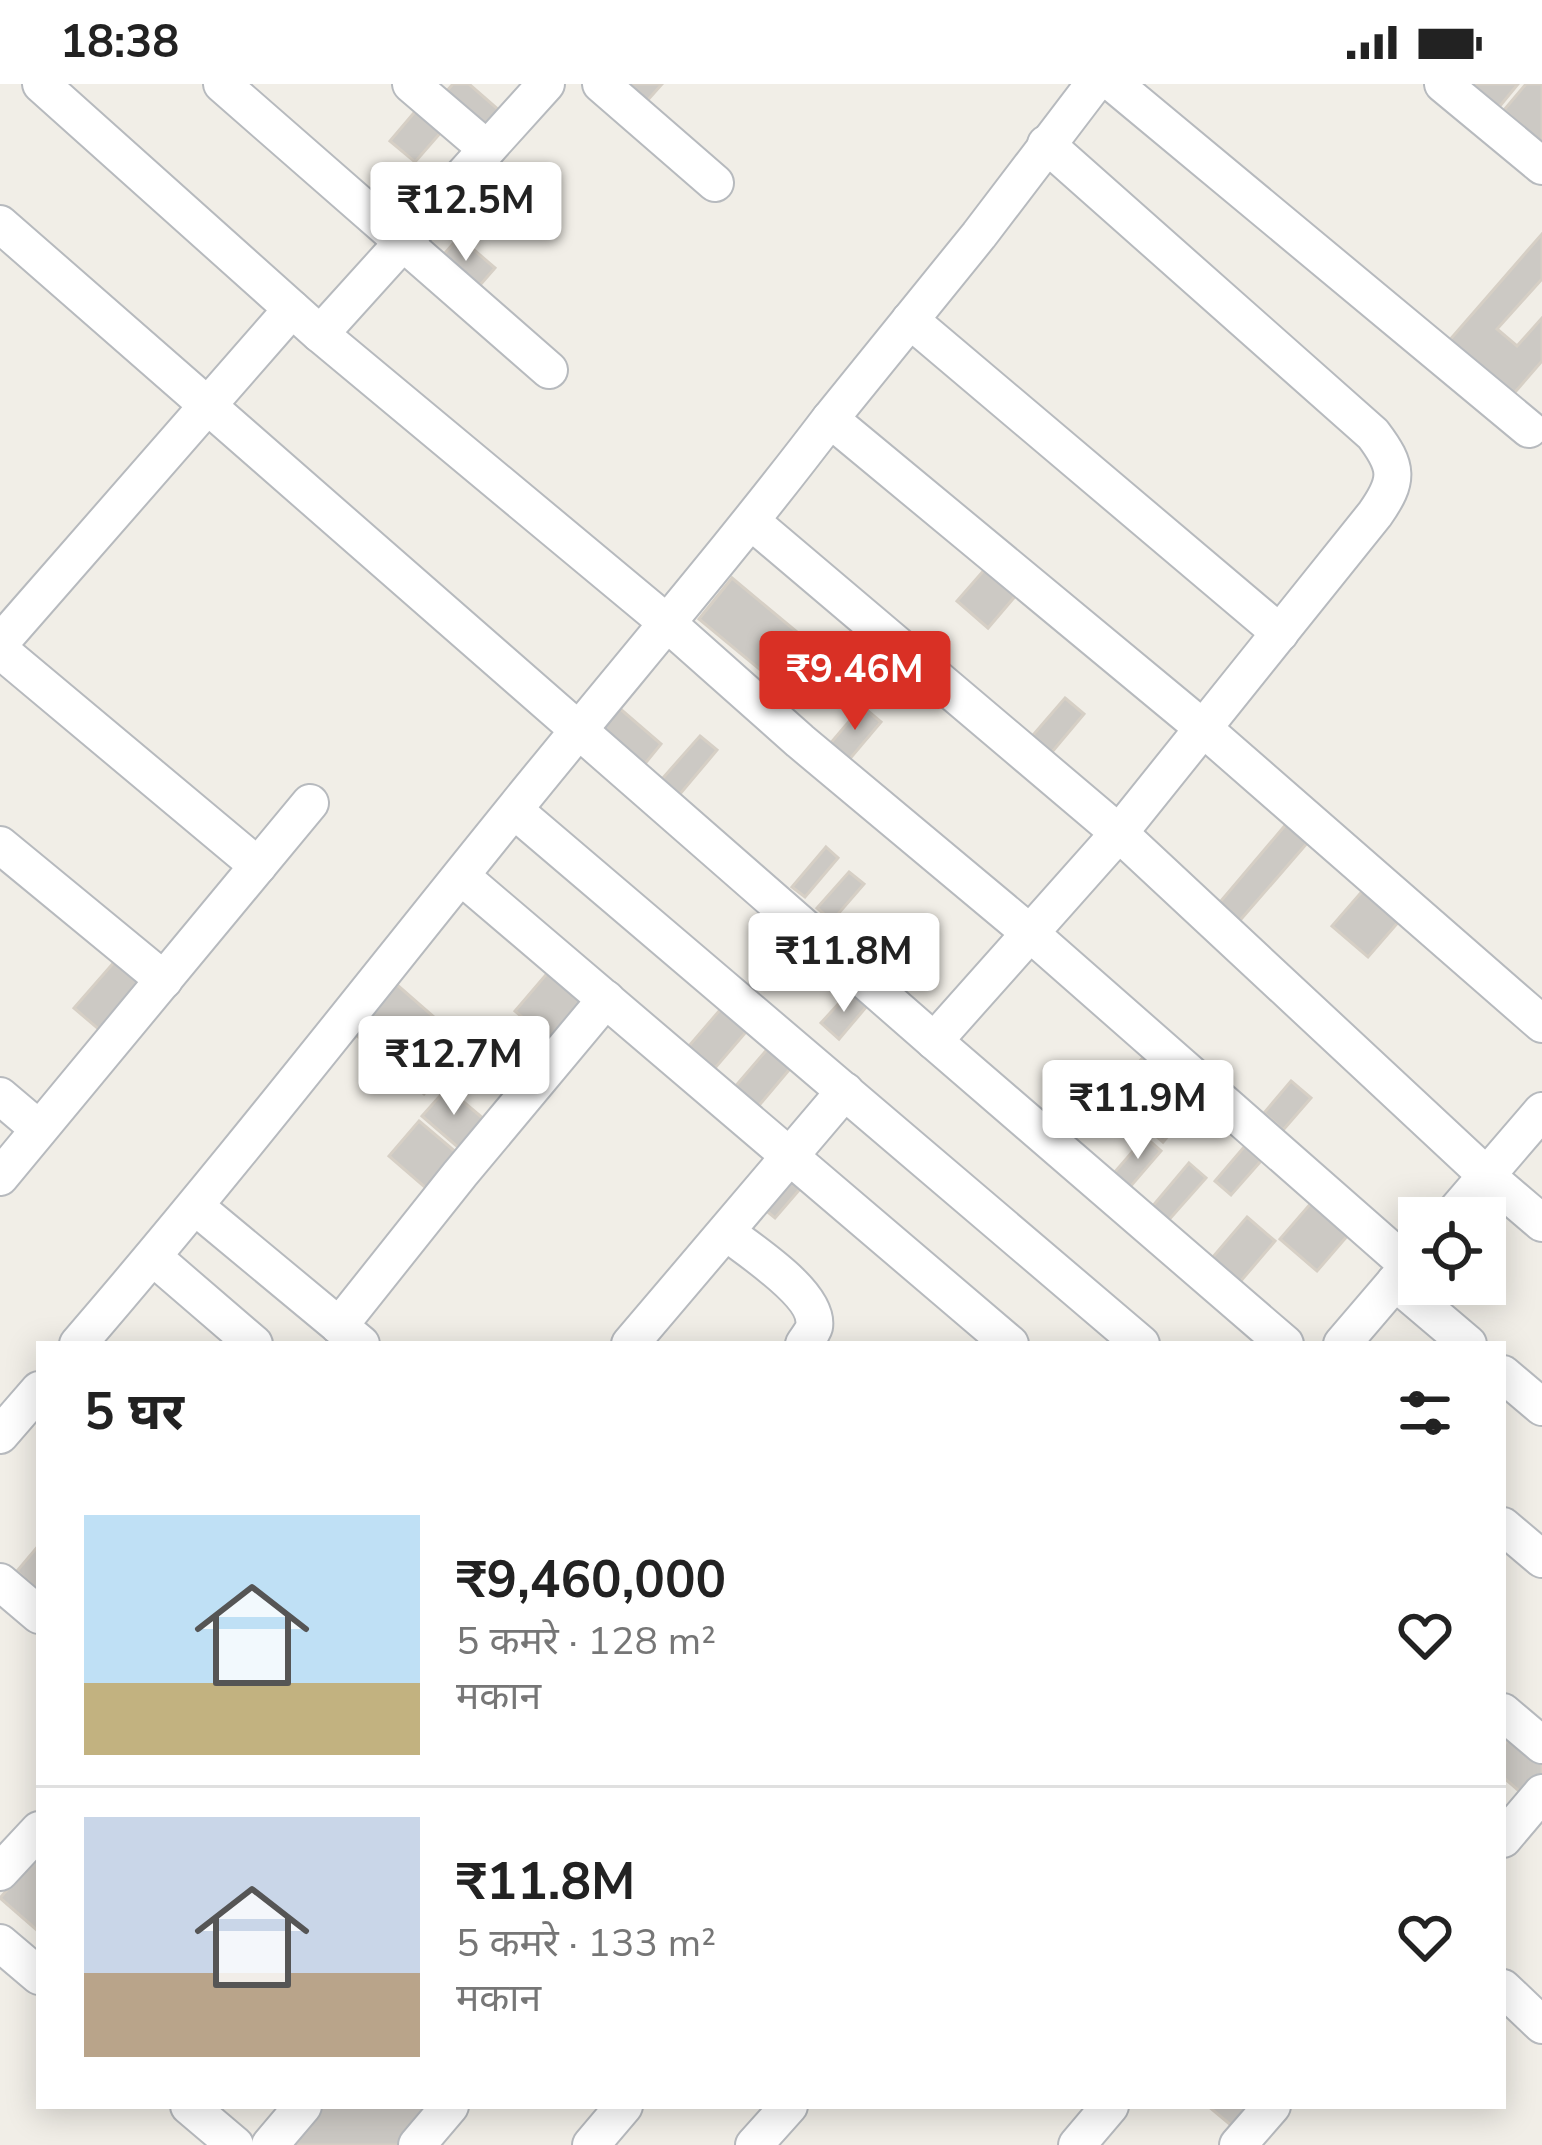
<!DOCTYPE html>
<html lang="hi">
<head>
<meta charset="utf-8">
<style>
  body { margin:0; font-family:"Nunito Sans","Noto Sans Devanagari",sans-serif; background:#f2f2f2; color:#222; height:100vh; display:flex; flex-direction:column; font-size:45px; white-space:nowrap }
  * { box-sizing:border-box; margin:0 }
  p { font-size:39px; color:#767676 }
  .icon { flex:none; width:66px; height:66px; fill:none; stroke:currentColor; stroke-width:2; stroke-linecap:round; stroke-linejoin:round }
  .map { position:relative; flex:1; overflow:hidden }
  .drawer { position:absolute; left:36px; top:1257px; width:1470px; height:768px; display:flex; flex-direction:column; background:#fff; border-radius:0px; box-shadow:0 6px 30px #0003 }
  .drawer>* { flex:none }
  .buttons { position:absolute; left:1398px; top:1113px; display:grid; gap:24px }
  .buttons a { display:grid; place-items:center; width:108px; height:108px; border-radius:0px; background:#fff; box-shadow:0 6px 30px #0003; font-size:60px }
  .price { position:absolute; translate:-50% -102px; padding:0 27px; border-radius:12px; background:#fff; color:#222; font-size:39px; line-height:78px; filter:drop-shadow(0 3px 6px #0008) }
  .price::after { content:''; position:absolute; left:50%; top:72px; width:36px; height:27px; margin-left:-18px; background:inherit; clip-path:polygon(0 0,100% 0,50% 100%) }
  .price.current { background:#d93025; color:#fff }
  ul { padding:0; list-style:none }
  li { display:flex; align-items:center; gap:36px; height:300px; padding:0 48px }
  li+li { border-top:3px solid #e0e0e0 }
  li span { display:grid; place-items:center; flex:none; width:336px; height:240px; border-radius:0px; color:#555 }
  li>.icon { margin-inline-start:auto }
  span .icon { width:144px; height:144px; fill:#fffc; stroke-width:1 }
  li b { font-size:51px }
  h2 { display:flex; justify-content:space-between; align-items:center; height:144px; padding:0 48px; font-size:51px }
  .status { display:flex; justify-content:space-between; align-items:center; height:84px; padding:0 60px; background:#fff; direction:ltr }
  .status svg { height:33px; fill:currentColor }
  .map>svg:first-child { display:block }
</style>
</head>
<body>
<div class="status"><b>18:38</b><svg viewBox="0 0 49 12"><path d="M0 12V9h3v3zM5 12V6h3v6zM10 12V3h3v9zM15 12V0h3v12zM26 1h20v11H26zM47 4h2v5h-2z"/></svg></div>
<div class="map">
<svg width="1542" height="2061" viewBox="0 0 1542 2061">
  <rect width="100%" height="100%" fill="#f1eee7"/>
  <g fill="#ccc9c4" stroke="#d6cfc5" stroke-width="3">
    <polygon points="453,0 469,0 500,27 483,45 443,11"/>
    <polygon points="624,0 662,0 646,18"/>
    <polygon points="1472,0 1518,0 1499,23"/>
    <polygon points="1526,0 1542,0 1542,59 1504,26"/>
    <polygon points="425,16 450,38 415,78 390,57"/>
    <polygon points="1542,150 1542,195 1497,245 1517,262 1542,234 1542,277 1510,314 1447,259"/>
    <polygon points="459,153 495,184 474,208 438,177"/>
    <polygon points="992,477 1023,503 988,544 957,517"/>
    <polygon points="732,494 809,558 775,598 699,535"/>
    <polygon points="1065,614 1084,630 1046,675 1027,658"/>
    <polygon points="862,622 881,638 848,677 829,661"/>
    <polygon points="618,623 661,660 643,682 599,645"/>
    <polygon points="700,652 717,666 680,710 662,695"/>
    <polygon points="1288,738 1309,757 1236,841 1215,824"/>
    <polygon points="826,763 838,774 805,813 792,803"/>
    <polygon points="849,788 864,800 832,837 817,824"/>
    <polygon points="1365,804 1401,835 1368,873 1332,842"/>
    <polygon points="123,868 150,891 102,948 74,924"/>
    <polygon points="556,879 595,912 554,960 515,927"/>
    <polygon points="396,900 466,961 424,1010 354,949"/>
    <polygon points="850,907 867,922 839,955 821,939"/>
    <polygon points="732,912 758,934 715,984 689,962"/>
    <polygon points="777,954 800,973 756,1025 733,1005"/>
    <polygon points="1145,971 1158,982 1121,1026 1108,1014"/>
    <polygon points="1291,997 1311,1014 1283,1046 1264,1029"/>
    <polygon points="1185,1003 1199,1015 1163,1058 1148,1045"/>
    <polygon points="447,1004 485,1036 460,1065 422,1032"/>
    <polygon points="419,1037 458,1070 427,1105 389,1072"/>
    <polygon points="1145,1053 1161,1067 1130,1103 1114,1089"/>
    <polygon points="1251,1055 1267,1070 1231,1111 1215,1097"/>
    <polygon points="786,1078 807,1097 775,1134 753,1116"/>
    <polygon points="1189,1079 1206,1094 1167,1138 1151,1124"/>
    <polygon points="1312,1118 1349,1150 1317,1187 1280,1155"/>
    <polygon points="1247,1133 1275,1157 1240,1198 1212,1174"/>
    <polygon points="39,1461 39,1507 17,1487"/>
    <polygon points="1514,1649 1542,1673 1542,1694 1526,1713 1503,1693 1503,1662"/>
    <polygon points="39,1769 39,1848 0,1814"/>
    <polygon points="309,2022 423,2022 436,2034 412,2061 282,2061"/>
    <polygon points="1208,2022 1261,2022 1239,2048"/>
  </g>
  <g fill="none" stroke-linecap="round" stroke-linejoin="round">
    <defs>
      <g id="minor">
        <polyline points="41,0 320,250 546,0"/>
        <polyline points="222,0 549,286"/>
        <polyline points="411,0 487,65"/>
        <polyline points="601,0 715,99"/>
        <polyline points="1094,0 979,151 830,335 1204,645 1542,940"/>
        <polyline points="1114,0 1529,345"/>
        <polyline points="1443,0 1542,82"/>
        <polyline points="0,140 934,957 1285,1260"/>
        <polyline points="910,236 1280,549"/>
        <polyline points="320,250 666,538 800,657 1031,850 1409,1182"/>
        <polyline points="752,438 1119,749 1487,1092 1542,1139"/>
        <polyline points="0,559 292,225"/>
        <polyline points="0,566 258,782"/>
        <polyline points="514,726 1141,1260"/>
        <polyline points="0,761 164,896"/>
        <polyline points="462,793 1010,1260"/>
        <path d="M934,957L1119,749L1375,430C1399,396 1398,383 1373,350L1046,60"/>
        <polyline points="0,1012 39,1045"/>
        <polyline points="0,1093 310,719"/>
        <polyline points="196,1123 361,1260"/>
        <polyline points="1450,1134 1542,1027"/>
        <path d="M726,1148C749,1166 820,1211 814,1243C813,1247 806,1257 804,1260"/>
        <polyline points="153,1173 254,1260"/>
        <polyline points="1395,1198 1468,1260"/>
        <polyline points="339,1242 460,1090 606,915"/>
        <path d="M78,1260C229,1085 370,903 515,724C620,594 729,468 830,335"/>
        <polyline points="630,1260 845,1007"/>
        <polyline points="1342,1260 1419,1170"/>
        <polyline points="1503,1290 1542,1323"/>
        <polyline points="0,1351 39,1306"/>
        <polyline points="1503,1442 1542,1475"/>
        <polyline points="0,1498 39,1531"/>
        <polyline points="1503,1628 1542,1661"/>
        <polyline points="1503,1755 1542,1709"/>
        <polyline points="0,1788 39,1746"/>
        <polyline points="0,1859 39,1892"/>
        <polyline points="1503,1904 1542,1941"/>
        <polyline points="189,2022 235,2061"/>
        <polyline points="270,2061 303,2022"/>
        <polyline points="417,2061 450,2022"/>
        <polyline points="591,2061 624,2022"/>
        <polyline points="754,2061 789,2022"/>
        <polyline points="1077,2061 1110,2022"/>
        <polyline points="1238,2061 1272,2022"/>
      </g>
    </defs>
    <use href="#minor" stroke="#b7babe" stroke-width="40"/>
    <use href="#minor" stroke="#fff" stroke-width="36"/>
  </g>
</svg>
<div class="buttons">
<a><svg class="icon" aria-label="locate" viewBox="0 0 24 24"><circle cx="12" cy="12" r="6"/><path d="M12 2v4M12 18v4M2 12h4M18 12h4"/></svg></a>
</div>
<b class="price" style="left:466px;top:180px">₹12.5M</b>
<b class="price current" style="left:855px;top:649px">₹9.46M</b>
<b class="price" style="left:844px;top:931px">₹11.8M</b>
<b class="price" style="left:454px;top:1034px">₹12.7M</b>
<b class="price" style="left:1138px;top:1078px">₹11.9M</b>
<section class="drawer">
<h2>5 घर<svg class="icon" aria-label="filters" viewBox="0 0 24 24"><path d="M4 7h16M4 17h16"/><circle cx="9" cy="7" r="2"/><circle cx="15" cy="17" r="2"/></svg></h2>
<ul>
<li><span style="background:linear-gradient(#bfe0f5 70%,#c2b280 0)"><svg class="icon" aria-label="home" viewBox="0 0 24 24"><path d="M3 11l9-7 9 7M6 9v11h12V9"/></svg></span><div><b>₹9,460,000</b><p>5 कमरे · 128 m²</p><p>मकान</p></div><svg class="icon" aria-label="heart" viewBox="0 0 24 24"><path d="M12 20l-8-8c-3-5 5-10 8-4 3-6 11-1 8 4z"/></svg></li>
<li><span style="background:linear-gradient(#c9d6e8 65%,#b9a48a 0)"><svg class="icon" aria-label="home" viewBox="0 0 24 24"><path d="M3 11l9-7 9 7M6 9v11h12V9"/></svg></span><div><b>₹11.8M</b><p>5 कमरे · 133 m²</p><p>मकान</p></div><svg class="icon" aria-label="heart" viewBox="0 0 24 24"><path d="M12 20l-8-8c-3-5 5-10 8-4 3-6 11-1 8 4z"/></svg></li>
</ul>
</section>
</div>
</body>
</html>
